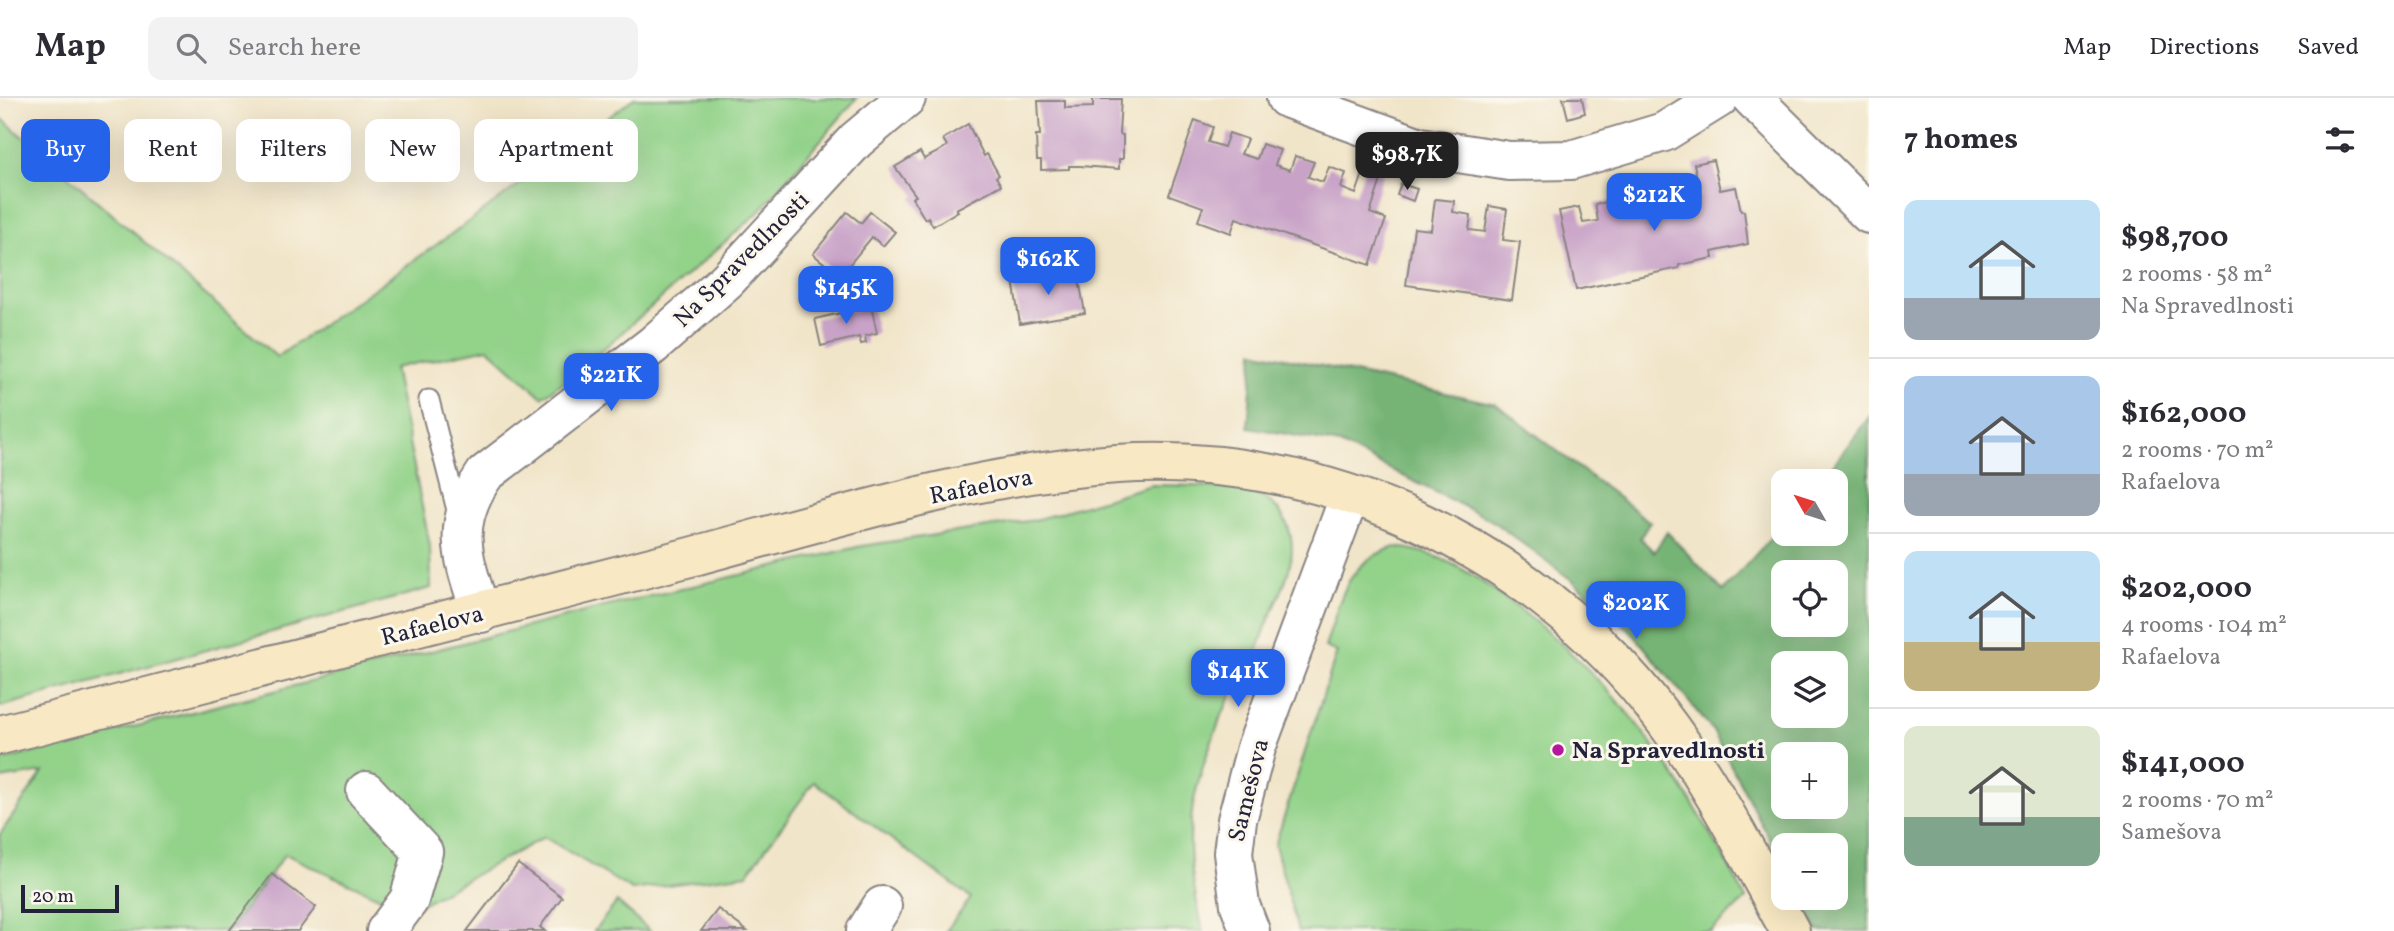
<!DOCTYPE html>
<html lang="en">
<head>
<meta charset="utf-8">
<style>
  body { margin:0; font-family:Vollkorn,serif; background:#f2f2f3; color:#2b2b33; height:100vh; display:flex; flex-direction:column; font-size:26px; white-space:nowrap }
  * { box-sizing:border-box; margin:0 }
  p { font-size:23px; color:#7c7c81 }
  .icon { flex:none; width:38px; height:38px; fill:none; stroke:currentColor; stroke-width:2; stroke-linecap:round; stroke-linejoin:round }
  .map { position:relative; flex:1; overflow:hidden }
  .drawer { display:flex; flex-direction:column; background:#fff; width:525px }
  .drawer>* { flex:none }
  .guide { position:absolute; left:21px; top:21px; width:665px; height:63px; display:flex; gap:14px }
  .needle { width:46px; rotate:309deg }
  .controls { position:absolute; left:1771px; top:371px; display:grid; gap:14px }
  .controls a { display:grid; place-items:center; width:77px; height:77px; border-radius:14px; background:#fff; box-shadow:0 7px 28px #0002; font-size:35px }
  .scale { position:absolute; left:21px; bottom:18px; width:98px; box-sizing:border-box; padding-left:7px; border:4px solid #22223b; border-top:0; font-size:19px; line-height:24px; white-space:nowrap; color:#22223b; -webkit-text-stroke:5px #fbf7ec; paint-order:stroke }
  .price { position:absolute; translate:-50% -60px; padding:0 16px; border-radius:14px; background:#2563eb; color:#fff; font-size:23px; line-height:46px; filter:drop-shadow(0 2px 4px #0008) }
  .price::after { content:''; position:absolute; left:50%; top:42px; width:21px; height:16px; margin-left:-10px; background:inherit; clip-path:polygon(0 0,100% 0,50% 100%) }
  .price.active { background:#222; color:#fff }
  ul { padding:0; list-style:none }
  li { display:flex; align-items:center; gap:21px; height:175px; padding:0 35px }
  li+li { border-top:2px solid #e1e1e2 }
  li span { display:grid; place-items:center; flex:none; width:196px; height:140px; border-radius:14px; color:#555 }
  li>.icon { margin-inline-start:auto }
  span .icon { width:84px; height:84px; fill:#fffc; stroke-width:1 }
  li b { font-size:30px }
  h2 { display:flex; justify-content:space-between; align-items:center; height:84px; padding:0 35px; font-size:30px }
  .chip { padding:0 24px; border-radius:14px; background:#fff; box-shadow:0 7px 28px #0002; font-size:24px; line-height:63px }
  .chip.active { background:#2563eb; color:#fff }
  header { display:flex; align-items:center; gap:42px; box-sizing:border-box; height:98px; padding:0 35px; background:#fff; border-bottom:2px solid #e1e1e2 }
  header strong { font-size:33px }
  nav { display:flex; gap:38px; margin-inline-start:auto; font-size:24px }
  .search { width:490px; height:63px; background:#f2f2f3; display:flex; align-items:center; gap:18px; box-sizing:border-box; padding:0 24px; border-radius:14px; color:#7c7c81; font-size:26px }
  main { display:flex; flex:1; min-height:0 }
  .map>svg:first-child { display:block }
</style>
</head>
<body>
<header>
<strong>Map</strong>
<div class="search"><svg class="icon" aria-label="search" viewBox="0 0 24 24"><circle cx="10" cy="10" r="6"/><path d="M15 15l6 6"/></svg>Search here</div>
<nav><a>Map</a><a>Directions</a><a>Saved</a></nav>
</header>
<main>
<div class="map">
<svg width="1869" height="833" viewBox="0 0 1869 833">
  <rect width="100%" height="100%" fill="#fbf7ec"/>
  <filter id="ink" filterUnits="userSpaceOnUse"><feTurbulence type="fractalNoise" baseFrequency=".0143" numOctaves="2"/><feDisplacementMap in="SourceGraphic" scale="14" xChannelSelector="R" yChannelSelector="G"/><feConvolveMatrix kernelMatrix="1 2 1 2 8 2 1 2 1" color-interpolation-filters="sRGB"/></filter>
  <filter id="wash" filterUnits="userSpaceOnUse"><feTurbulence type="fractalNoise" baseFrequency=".00686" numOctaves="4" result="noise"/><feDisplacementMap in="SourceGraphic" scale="28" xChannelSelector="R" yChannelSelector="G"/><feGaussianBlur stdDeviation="1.57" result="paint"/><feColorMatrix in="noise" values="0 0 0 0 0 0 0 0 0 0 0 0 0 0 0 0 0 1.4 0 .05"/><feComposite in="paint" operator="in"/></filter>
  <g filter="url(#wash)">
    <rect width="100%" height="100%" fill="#f1e5c9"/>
    <g fill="#92d289" stroke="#5a7a62" stroke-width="2">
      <polygon points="634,0 857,0 758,115 576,275 542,299 488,250 394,270 430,448 431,490 0,609 0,19 277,259 477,118"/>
      <path d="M1151,387C1183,388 1252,385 1275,408C1309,445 1284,487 1267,526C1261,542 1256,561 1246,575C1242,583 1235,588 1231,597C1216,630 1202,665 1194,702C1185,747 1193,789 1203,833H946L971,800L814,684L747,776L632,792L544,739L409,813L285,756L229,833H0V736L43,674L0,681V663L600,510L862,448L1035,422Z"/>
      <path d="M1396,449C1440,453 1476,478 1510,504C1619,585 1685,681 1746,801L1711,833H1298L1275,747L1337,554L1325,549C1341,503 1344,463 1396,449Z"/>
      <polygon points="617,804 650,833 594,833"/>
    </g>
    <path fill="#75b475" stroke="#4c6b58" stroke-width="2" fill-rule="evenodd" d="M1254,253L1496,306L1650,424L1640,440L1654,454L1667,434L1723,493L1783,426V436H1836V383H1821L1869,319V833H1818L1800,800H1836V747H1783V767L1713,633L1630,532L1573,483L1491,422L1340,346L1248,329ZM1783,474H1836V527H1783ZM1783,565H1836V618H1783ZM1783,656H1836V709H1783Z"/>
    <g id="blocks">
      <g fill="#c8a2c7">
        <polygon points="1563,0 1582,0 1585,15 1568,20"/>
        <polygon points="1093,1 1121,1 1119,36 1123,37 1123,61 1119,61 1119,71 1080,68 1069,68 1069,71 1041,72 1041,62 1037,62 1036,37 1040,37 1038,3 1065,3 1065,10 1093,9"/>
        <polygon points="1195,22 1213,29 1208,44 1224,49 1229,35 1247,41 1241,56 1257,61 1262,46 1280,52 1275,67 1290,72 1295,58 1314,64 1308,79 1323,84 1329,69 1346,75 1341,90 1356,96 1365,70 1383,76 1370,115 1386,121 1370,167 1236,120 1231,135 1198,123 1203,109 1169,97"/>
        <polygon points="968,26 984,58 987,56 999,77 996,79 1001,87 956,111 958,113 933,128 928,119 925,121 912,100 916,98 895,69 920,54 924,61 936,55 947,48 943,41"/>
        <polygon points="1713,62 1720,92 1736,89 1741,113 1744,113 1748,146 1712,154 1713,160 1679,167 1679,170 1576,192 1559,113 1579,109 1583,125 1598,123 1595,106 1614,103 1617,118 1633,115 1629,99 1648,95 1651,111 1667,108 1663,87 1682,83 1685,101 1701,98 1694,66"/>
        <polygon points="1401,86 1417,91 1413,103 1397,97"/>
        <polygon points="1435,101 1454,103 1453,114 1471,117 1469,132 1485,134 1489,108 1507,111 1503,142 1520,144 1512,202 1406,187 1414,130 1431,132"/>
        <polygon points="847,114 861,125 870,114 895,134 883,148 872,139 840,178 813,156"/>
        <polygon points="1066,173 1066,178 1078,176 1085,215 1020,226 1013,182"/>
        <polygon points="871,208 877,235 865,238 866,245 861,246 859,239 821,248 815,221"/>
        <polygon points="518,766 562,799 540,829 545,833 467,833"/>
        <polygon points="272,776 316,809 298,833 229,833"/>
        <polygon points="718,811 747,833 701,833"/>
      </g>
    </g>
  </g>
  <g filter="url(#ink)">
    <use href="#blocks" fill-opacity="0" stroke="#8a8482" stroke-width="2"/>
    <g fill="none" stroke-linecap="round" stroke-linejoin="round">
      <defs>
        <polyline id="service" points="429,302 459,420"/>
        <g id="minor">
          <polyline points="1286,0 1420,49 1509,63 1571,62 1664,34 1719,0"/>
          <polyline points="1752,0 1869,116"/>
          <path d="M481,515C463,460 449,427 485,376L653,247L727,182L856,42L906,0"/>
          <polyline points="366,693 423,754 409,802 386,833"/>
          <polyline points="866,833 882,808"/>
          <polyline points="1250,833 1240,807 1233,755 1237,722 1256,650 1350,397"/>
        </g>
        <path id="secondary" d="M0,637C230,578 460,519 690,459C829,422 972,376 1117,366C1325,352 1533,450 1659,615C1711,682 1749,759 1790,833"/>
      </defs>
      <use href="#service" stroke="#8a8482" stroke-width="23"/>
      <use href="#minor" stroke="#8a8482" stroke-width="42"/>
      <use href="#secondary" stroke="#8a8482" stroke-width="42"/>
      <use href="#service" stroke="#fff" stroke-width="19"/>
      <use href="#minor" stroke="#fff" stroke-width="38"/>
      <use href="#secondary" stroke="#f8e8c3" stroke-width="38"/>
    </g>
  </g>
  <circle fill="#b5179e" stroke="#fbf7ec" stroke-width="2.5" cx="1558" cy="652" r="7"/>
  <g text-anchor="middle" stroke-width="6" stroke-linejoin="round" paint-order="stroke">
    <g font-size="24" fill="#22223b" stroke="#fbf7ec">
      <text transform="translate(741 161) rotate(-45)" y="8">Na Spravedlnosti</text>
      <text transform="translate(981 388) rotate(-11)" y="8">Rafaelova</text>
      <text transform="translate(432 527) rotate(-14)" y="8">Rafaelova</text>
      <text transform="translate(1248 692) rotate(-76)" y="8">Samešova</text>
    </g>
    <g font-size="24" font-weight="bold" fill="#22223b" stroke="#fbf7ec" text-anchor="start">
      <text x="1572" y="660">Na Spravedlnosti</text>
    </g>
  </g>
</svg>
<div class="controls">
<a><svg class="needle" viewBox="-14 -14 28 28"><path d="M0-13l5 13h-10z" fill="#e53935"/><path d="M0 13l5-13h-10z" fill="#7c7c81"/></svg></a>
<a><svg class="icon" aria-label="locate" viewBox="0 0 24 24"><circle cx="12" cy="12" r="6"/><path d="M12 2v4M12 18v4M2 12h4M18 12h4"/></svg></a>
<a><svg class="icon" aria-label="layers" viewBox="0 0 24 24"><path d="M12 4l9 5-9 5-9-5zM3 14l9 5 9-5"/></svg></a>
<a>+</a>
<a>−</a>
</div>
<div class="scale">20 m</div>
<b class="price active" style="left:1407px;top:94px">$98.7K</b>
<b class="price" style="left:1654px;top:135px">$212K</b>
<b class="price" style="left:1048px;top:199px">$162K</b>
<b class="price" style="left:846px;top:228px">$145K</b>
<b class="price" style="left:611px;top:315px">$221K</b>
<b class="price" style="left:1636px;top:543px">$202K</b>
<b class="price" style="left:1238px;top:611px">$141K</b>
<div class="guide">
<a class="chip active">Buy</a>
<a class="chip">Rent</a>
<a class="chip">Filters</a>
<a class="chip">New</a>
<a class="chip">Apartment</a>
</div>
</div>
<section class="drawer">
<h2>7 homes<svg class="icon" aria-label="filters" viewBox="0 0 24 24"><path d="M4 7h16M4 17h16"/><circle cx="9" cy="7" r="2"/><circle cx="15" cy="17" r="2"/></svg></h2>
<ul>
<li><span style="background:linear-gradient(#bfe0f5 70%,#9aa5b1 0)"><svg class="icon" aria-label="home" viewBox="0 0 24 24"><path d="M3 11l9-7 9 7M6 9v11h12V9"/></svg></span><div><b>$98,700</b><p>2 rooms · 58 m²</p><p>Na Spravedlnosti</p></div></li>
<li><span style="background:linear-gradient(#a9c7e8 70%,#9aa5b1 0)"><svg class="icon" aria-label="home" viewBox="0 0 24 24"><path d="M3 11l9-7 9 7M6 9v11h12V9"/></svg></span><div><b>$162,000</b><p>2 rooms · 70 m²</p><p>Rafaelova</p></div></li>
<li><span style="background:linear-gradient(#bfe0f5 65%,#c2b280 0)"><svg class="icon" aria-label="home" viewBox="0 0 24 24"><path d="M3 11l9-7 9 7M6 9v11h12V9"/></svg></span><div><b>$202,000</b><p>4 rooms · 104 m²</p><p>Rafaelova</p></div></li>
<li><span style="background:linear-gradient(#dfe7d0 65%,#7fa58c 0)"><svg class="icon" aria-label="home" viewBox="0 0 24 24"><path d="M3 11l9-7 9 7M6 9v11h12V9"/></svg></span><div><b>$141,000</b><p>2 rooms · 70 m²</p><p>Samešova</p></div></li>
</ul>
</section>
</main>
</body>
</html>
